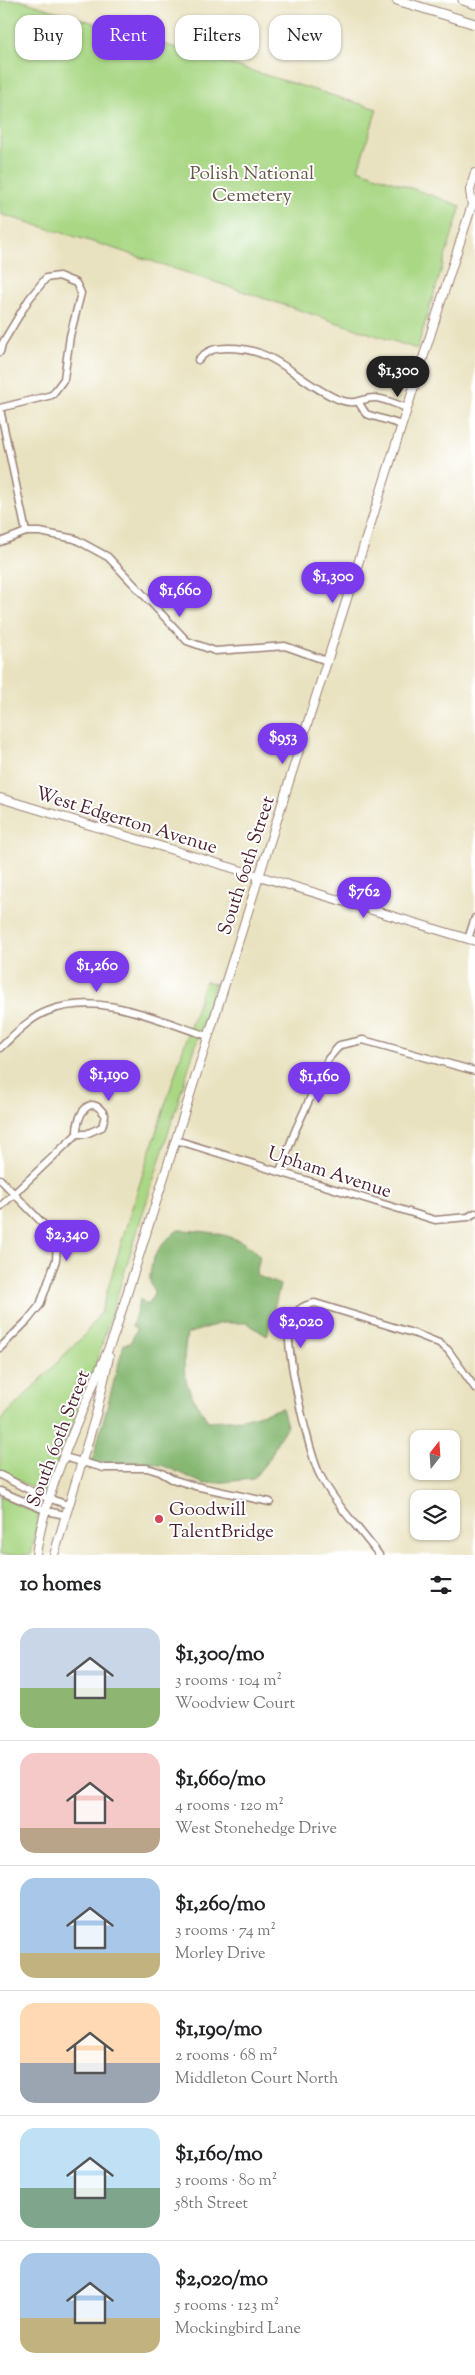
<!DOCTYPE html>
<html lang="en">
<head>
<meta charset="utf-8">
<style>
  body { margin:0; font-family:"Sorts Mill Goudy",serif; background:#f6f6f6; color:#202124; height:100vh; display:flex; flex-direction:column; font-size:19px; white-space:nowrap }
  * { box-sizing:border-box; margin:0 }
  p { font-size:16px; color:#757577 }
  .icon { flex:none; width:28px; height:28px; fill:none; stroke:currentColor; stroke-width:2; stroke-linecap:round; stroke-linejoin:round }
  .map { position:relative; height:1555px; overflow:hidden }
  .side { display:flex; flex-direction:column; background:#fff; flex:1 }
  .side>* { flex:none }
  .guide { position:absolute; left:15px; top:15px; width:445px; height:45px; display:flex; gap:10px }
  .needle { width:32px; rotate:17deg }
  .controls { position:absolute; left:410px; top:1430px; display:grid; gap:10px }
  .controls a { display:grid; place-items:center; width:50px; height:50px; border-radius:10px; background:#fff; box-shadow:0 1px 4px #0004; font-size:25px }
  .price { position:absolute; translate:-50% -42px; padding:0 11px; border-radius:18px; background:#7c3aed; color:#fff; font-size:16px; line-height:32px; filter:drop-shadow(0 1px 2px #0008) }
  .price::after { content:''; position:absolute; left:50%; top:30px; width:15px; height:11px; margin-left:-8px; background:inherit; clip-path:polygon(0 0,100% 0,50% 100%) }
  .price.active { background:#222; color:#fff }
  ul { padding:0; list-style:none }
  li { display:flex; align-items:center; gap:15px; height:125px; padding:0 20px }
  li+li { border-top:1px solid #e0e0e0 }
  li span { display:grid; place-items:center; flex:none; width:140px; height:100px; border-radius:15px; color:#555 }
  li>.icon { margin-inline-start:auto }
  span .icon { width:60px; height:60px; fill:#fffc; stroke-width:1 }
  li b { font-size:21px }
  h2 { display:flex; justify-content:space-between; align-items:center; height:60px; padding:0 20px; font-size:21px }
  .tag { padding:0 18px; border-radius:15px; background:#fff; box-shadow:0 1px 4px #0004; font-size:18px; line-height:45px }
  .tag.active { background:#7c3aed; color:#fff }
  .map>svg:first-child { display:block }
</style>
</head>
<body>
<div class="map">
<svg width="475" height="1555" viewBox="0 0 475 1555">
  <rect width="100%" height="100%" fill="#fff"/>
  <filter id="ink" filterUnits="userSpaceOnUse"><feTurbulence type="fractalNoise" baseFrequency=".02" numOctaves="2"/><feDisplacementMap in="SourceGraphic" scale="10" xChannelSelector="R" yChannelSelector="G"/><feConvolveMatrix kernelMatrix="1 2 1 2 8 2 1 2 1" color-interpolation-filters="sRGB"/></filter>
  <filter id="wash" filterUnits="userSpaceOnUse"><feTurbulence type="fractalNoise" baseFrequency=".0096" numOctaves="4" result="noise"/><feDisplacementMap in="SourceGraphic" scale="20" xChannelSelector="R" yChannelSelector="G"/><feGaussianBlur stdDeviation="1.12" result="paint"/><feColorMatrix in="noise" values="0 0 0 0 0 0 0 0 0 0 0 0 0 0 0 0 0 1.4 0 .05"/><feComposite in="paint" operator="in"/></filter>
  <g filter="url(#wash)">
    <rect width="100%" height="100%" fill="#e9e2c0"/>
    <g fill="#a9d784" stroke="#7a7b58">
      <polygon points="0,0 19,0 377,109 358,169 461,206 417,349 106,246 0,214"/>
      <polygon points="205,981 215,984 88,1388 62,1448 49,1490 46,1493 41,1492 0,1471 0,1421 86,1333 101,1312 128,1220"/>
      <polygon points="0,1495 39,1515 31,1555 0,1555"/>
    </g>
    <path fill="#86b872" stroke="#686c4e" d="M178,1230C206,1231 242,1233 260,1257L256,1275L280,1285L267,1336L247,1323H221L187,1334C180,1375 185,1388 208,1421L243,1419L282,1408L287,1426L278,1440L270,1458L253,1479L204,1484L164,1466L136,1461L109,1465L92,1462L124,1344L130,1343L137,1329L132,1326L140,1299L148,1305C160,1287 149,1291 150,1276C152,1253 161,1244 178,1230Z"/>
  </g>
  <g filter="url(#ink)">
    <g fill="none" stroke-linecap="round" stroke-linejoin="round">
      <defs>
        <g id="minor">
          <polyline points="0,352 2,344 29,299 46,278 59,276 76,283 81,293 70,336 64,379 52,395 0,408"/>
          <path d="M198,360C207,350 215,348 228,348C277,347 300,385 340,400C357,406 361,398 374,398C384,398 397,405 407,408"/>
          <polyline points="359,403 366,414 402,425"/>
          <polyline points="0,409 26,532"/>
          <polyline points="0,542 26,532 40,532 75,539 108,557 187,641 215,651 285,646 327,661"/>
          <polyline points="468,939 475,918"/>
          <path d="M0,1048C14,1035 29,1018 48,1011C101,991 157,1020 208,1036"/>
          <polyline points="176,1140 435,1220 468,1217 475,1213"/>
          <polyline points="280,1171 295,1131 328,1059 340,1045 363,1040 475,1071"/>
          <polyline points="0,1179 50,1231 57,1244 56,1260 40,1305 27,1321 0,1348"/>
          <path d="M0,1207L77,1134H86L102,1127L105,1115C90,1091 76,1116 77,1134"/>
          <polyline points="64,1457 104,1468 147,1468 160,1472 172,1479 195,1486 270,1502"/>
          <polyline points="0,1475 39,1495 68,1505"/>
          <polyline points="0,1491 47,1511 65,1515"/>
          <path d="M379,1555C360,1529 335,1504 320,1475C309,1455 283,1342 290,1323C294,1311 303,1305 315,1303L416,1334L439,1343L448,1350L475,1388"/>
        </g>
        <g id="tertiary">
          <polyline points="472,206 470,190 475,173"/>
          <polyline points="0,798 475,941"/>
          <path d="M36,1555C46,1483 87,1403 114,1335L443,295L471,208L475,201"/>
          <polyline points="54,1555 97,1411 109,1357"/>
        </g>
        <g id="secondary">
          <polyline points="397,0 475,24"/>
          <polyline points="463,0 475,4"/>
        </g>
      </defs>
      <use href="#minor" stroke="#9a8076" stroke-width="9"/>
      <use href="#tertiary" stroke="#9a8076" stroke-width="10"/>
      <use href="#secondary" stroke="#9a8076" stroke-width="11"/>
      <use href="#minor" stroke="#fff" stroke-width="6"/>
      <use href="#tertiary" stroke="#fff" stroke-width="8"/>
      <use href="#secondary" stroke="#fff" stroke-width="9"/>
    </g>
  </g>
  <circle fill="#d1495b" stroke="#fff" stroke-width="2" cx="159" cy="1519" r="5"/>
  <g text-anchor="middle" stroke-width="4" stroke-linejoin="round" paint-order="stroke">
    <g font-size="19" fill="#665646" stroke="#fff">
      <text x="252" y="179">Polish National<tspan x="252" dy="22">Cemetery</tspan></text>
    </g>
    <g font-size="19" fill="#4a1f2b" stroke="#fff">
      <text transform="translate(127 819) rotate(17)" y="7">West Edgerton Avenue</text>
      <text transform="translate(245 865) rotate(-72)" y="7">South 60th Street</text>
      <text transform="translate(330 1171) rotate(18)" y="7">Upham Avenue</text>
      <text transform="translate(57 1438) rotate(-69)" y="7">South 60th Street</text>
    </g>
    <g font-size="19" fill="#4a1f2b" stroke="#fff" text-anchor="start">
      <text x="169" y="1515">Goodwill<tspan x="169" dy="22">TalentBridge</tspan></text>
    </g>
  </g>
</svg>
<div class="controls">
<a><svg class="needle" viewBox="-14 -14 28 28"><path d="M0-13l5 13h-10z" fill="#e53935"/><path d="M0 13l5-13h-10z" fill="#757577"/></svg></a>
<a><svg class="icon" aria-label="layers" viewBox="0 0 24 24"><path d="M12 4l9 5-9 5-9-5zM3 14l9 5 9-5"/></svg></a>
</div>
<b class="price active" style="left:398px;top:398px">$1,300</b>
<b class="price" style="left:333px;top:604px">$1,300</b>
<b class="price" style="left:180px;top:618px">$1,660</b>
<b class="price" style="left:283px;top:765px">$953</b>
<b class="price" style="left:364px;top:919px">$762</b>
<b class="price" style="left:97px;top:993px">$1,260</b>
<b class="price" style="left:109px;top:1102px">$1,190</b>
<b class="price" style="left:319px;top:1104px">$1,160</b>
<b class="price" style="left:67px;top:1262px">$2,340</b>
<b class="price" style="left:301px;top:1349px">$2,020</b>
<div class="guide">
<a class="tag">Buy</a>
<a class="tag active">Rent</a>
<a class="tag">Filters</a>
<a class="tag">New</a>
</div>
</div>
<section class="side">
<h2>10 homes<svg class="icon" aria-label="filters" viewBox="0 0 24 24"><path d="M4 7h16M4 17h16"/><circle cx="9" cy="7" r="2"/><circle cx="15" cy="17" r="2"/></svg></h2>
<ul>
<li><span style="background:linear-gradient(#c9d6e8 60%,#8fb573 0)"><svg class="icon" aria-label="home" viewBox="0 0 24 24"><path d="M3 11l9-7 9 7M6 9v11h12V9"/></svg></span><div><b>$1,300/mo</b><p>3 rooms · 104 m²</p><p>Woodview Court</p></div></li>
<li><span style="background:linear-gradient(#f6c9c9 75%,#b9a48a 0)"><svg class="icon" aria-label="home" viewBox="0 0 24 24"><path d="M3 11l9-7 9 7M6 9v11h12V9"/></svg></span><div><b>$1,660/mo</b><p>4 rooms · 120 m²</p><p>West Stonehedge Drive</p></div></li>
<li><span style="background:linear-gradient(#a9c7e8 75%,#c2b280 0)"><svg class="icon" aria-label="home" viewBox="0 0 24 24"><path d="M3 11l9-7 9 7M6 9v11h12V9"/></svg></span><div><b>$1,260/mo</b><p>3 rooms · 74 m²</p><p>Morley Drive</p></div></li>
<li><span style="background:linear-gradient(#ffd9b3 60%,#9aa5b1 0)"><svg class="icon" aria-label="home" viewBox="0 0 24 24"><path d="M3 11l9-7 9 7M6 9v11h12V9"/></svg></span><div><b>$1,190/mo</b><p>2 rooms · 68 m²</p><p>Middleton Court North</p></div></li>
<li><span style="background:linear-gradient(#bfe0f5 60%,#7fa58c 0)"><svg class="icon" aria-label="home" viewBox="0 0 24 24"><path d="M3 11l9-7 9 7M6 9v11h12V9"/></svg></span><div><b>$1,160/mo</b><p>3 rooms · 80 m²</p><p>58th Street</p></div></li>
<li><span style="background:linear-gradient(#a9c7e8 65%,#c2b280 0)"><svg class="icon" aria-label="home" viewBox="0 0 24 24"><path d="M3 11l9-7 9 7M6 9v11h12V9"/></svg></span><div><b>$2,020/mo</b><p>5 rooms · 123 m²</p><p>Mockingbird Lane</p></div></li>
</ul>
</section>
</body>
</html>
